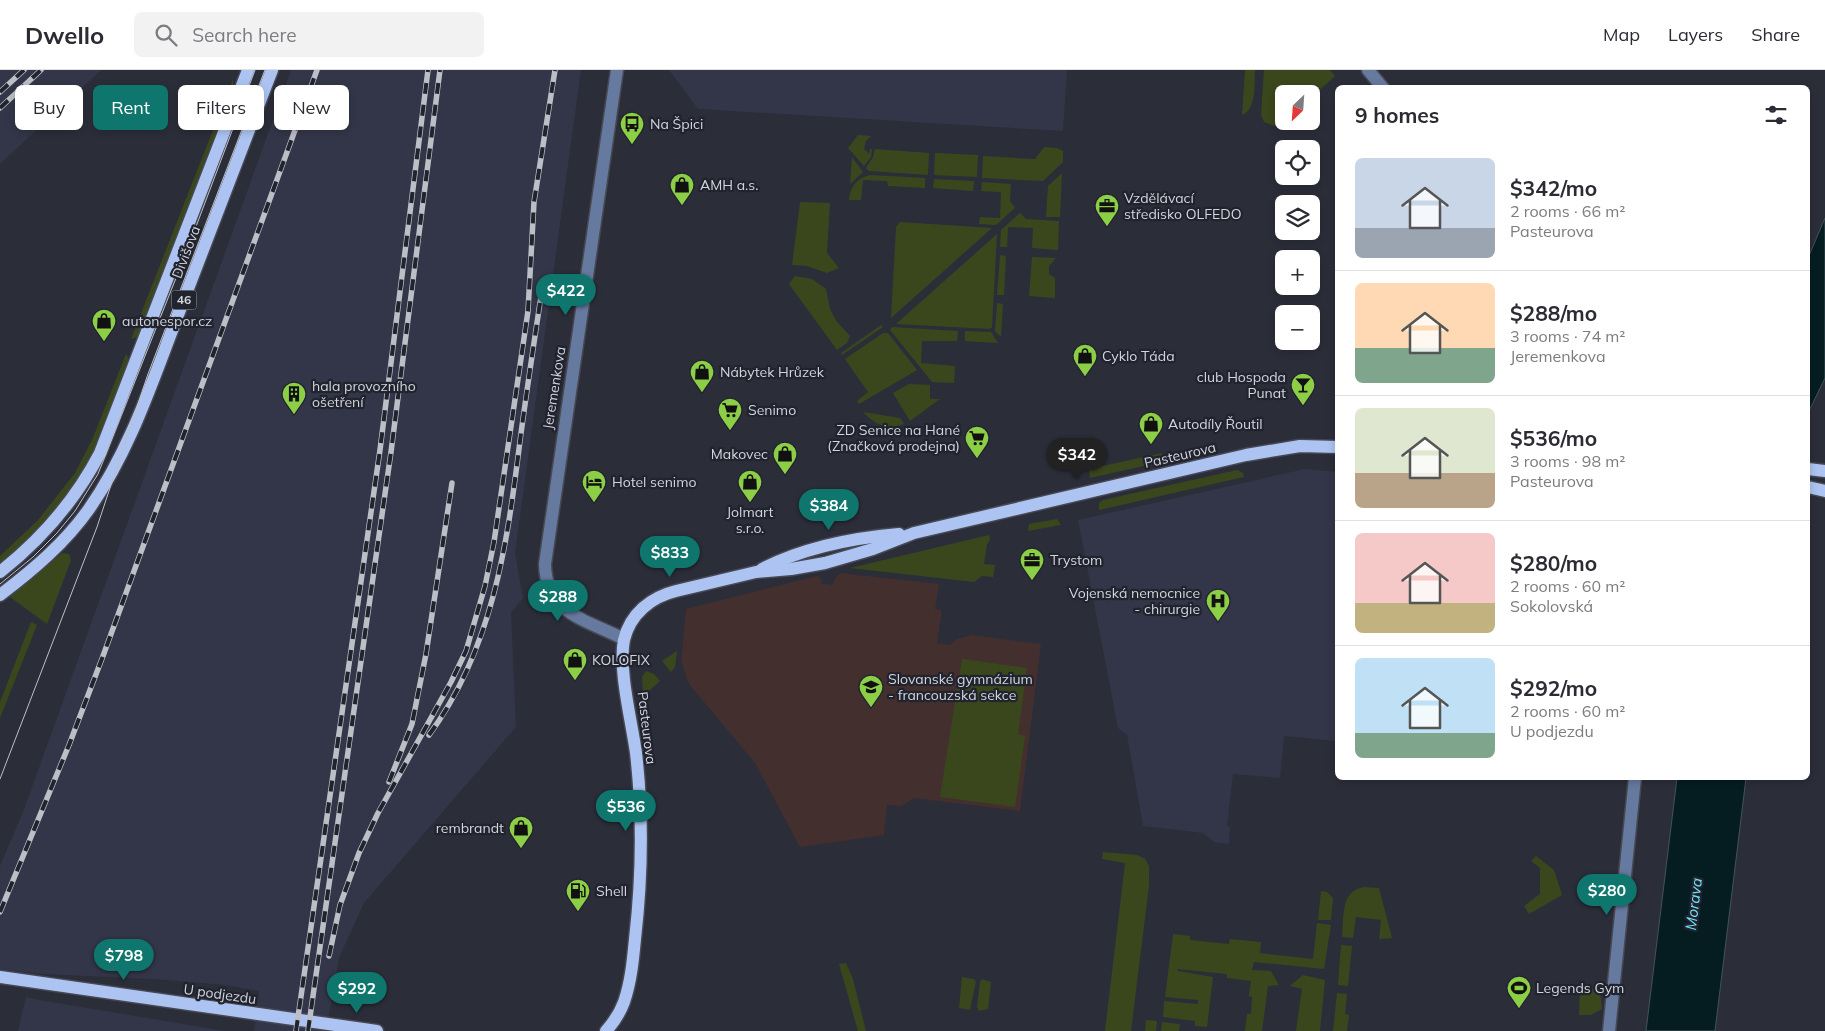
<!DOCTYPE html>
<html lang="en">
<head>
<meta charset="utf-8">
<style>
  body { margin:0; font-family:Mulish,sans-serif; background:#f2f2f3; color:#2b2b33; height:100vh; display:flex; flex-direction:column; font-size:19px; white-space:nowrap }
  * { box-sizing:border-box; margin:0 }
  p { font-size:16px; color:#7c7c81 }
  .icon { flex:none; width:28px; height:28px; fill:none; stroke:currentColor; stroke-width:2; stroke-linecap:round; stroke-linejoin:round }
  .map { position:relative; flex:1; overflow:hidden }
  .sheet { position:absolute; left:1335px; top:15px; width:475px; height:695px; display:flex; flex-direction:column; background:#fff; border-radius:8px; box-shadow:0 2px 8px #0003 }
  .sheet>* { flex:none }
  .guide { position:absolute; left:15px; top:15px; width:475px; height:45px; display:flex; gap:10px }
  .needle { width:32px; rotate:205deg }
  .buttons { position:absolute; left:1275px; top:15px; display:grid; gap:10px }
  .buttons a { display:grid; place-items:center; width:45px; height:45px; border-radius:8px; background:#fff; box-shadow:0 2px 8px #0003; font-size:25px }
  .price { position:absolute; translate:-50% -42px; padding:0 11px; border-radius:18px; background:#0f766e; color:#fff; font-size:16px; line-height:32px; filter:drop-shadow(0 1px 2px #0008) }
  .price::after { content:''; position:absolute; left:50%; top:30px; width:15px; height:11px; margin-left:-8px; background:inherit; clip-path:polygon(0 0,100% 0,50% 100%) }
  .price.current { background:#222; color:#fff }
  ul { padding:0; list-style:none }
  li { display:flex; align-items:center; gap:15px; height:125px; padding:0 20px }
  li+li { border-top:1px solid #e1e1e2 }
  li span { display:grid; place-items:center; flex:none; width:140px; height:100px; border-radius:8px; color:#555 }
  li>.icon { margin-inline-start:auto }
  span .icon { width:60px; height:60px; fill:#fffc; stroke-width:1 }
  li b { font-size:21px }
  h2 { display:flex; justify-content:space-between; align-items:center; height:60px; padding:0 20px; font-size:21px }
  .pill { padding:0 18px; border-radius:8px; background:#fff; box-shadow:0 2px 8px #0003; font-size:18px; line-height:45px }
  .pill.current { background:#0f766e; color:#fff }
  header { display:flex; align-items:center; gap:30px; box-sizing:border-box; height:70px; padding:0 25px; background:#fff; border-bottom:1px solid #e1e1e2 }
  header strong { font-size:24px }
  nav { display:flex; gap:28px; margin-inline-start:auto; font-size:18px }
  .search { width:350px; height:45px; background:#f2f2f3; display:flex; align-items:center; gap:12px; box-sizing:border-box; padding:0 18px; border-radius:8px; color:#7c7c81; font-size:19px }
  .map>svg:first-child { display:block }
</style>
</head>
<body>
<header>
<strong>Dwello</strong>
<div class="search"><svg class="icon" aria-label="search" viewBox="0 0 24 24"><circle cx="10" cy="10" r="6"/><path d="M15 15l6 6"/></svg>Search here</div>
<nav><a>Map</a><a>Layers</a><a>Share</a></nav>
</header>
<div class="map">
<svg width="1825" height="961" viewBox="0 0 1825 961">
  <rect width="100%" height="100%" fill="#2b2d39"/>
  <g fill="#333648">
    <polygon points="0,0 101,0 0,94"/>
    <polygon points="291,0 581,0 515,483 523,528 511,543 516,657 364,833 339,888 326,961 254,961 259,921 226,915 154,909 43,904 0,899 0,796 23,742"/>
    <polygon points="669,0 1067,0 1063,61 698,39"/>
    <polygon points="1305,399 1337,402 1337,671 1284,666 1280,708 1233,704 1227,756 1230,757 1229,774 1214,772 1203,763 1143,756 1127,665 1118,658 1078,450"/>
    <polygon points="26,927 45,931 225,961 18,961"/>
  </g>
  <polygon fill="#442f2f" points="840,503 939,514 935,539 941,540 941,545 937,573 950,575 957,569 972,565 1041,574 1020,741 914,728 901,736 887,735 884,765 800,777 755,693 689,614 681,591 686,539 817,506 821,509 821,514 833,515 834,510"/>
  <g fill="#3a471d">
    <path d="M1245,0H1255C1254,13 1257,39 1242,45Z"/>
    <polygon points="1264,0 1330,0 1335,6 1311,28 1311,24 1284,24 1284,51 1286,51 1277,57 1264,52 1261,45"/>
    <polygon points="233,9 234,22 138,267 131,269"/>
    <polygon points="858,65 871,66 866,71 864,79 869,84 870,79 872,79 871,87 864,96 848,78"/>
    <polygon points="1044,77 1057,78 1063,81 1063,92 1043,111 982,108 983,86 1035,89"/>
    <polygon points="875,79 929,83 928,105 869,101 866,98 873,87"/>
    <polygon points="935,83 978,85 977,107 934,105"/>
    <polygon points="852,87 863,102 850,114"/>
    <polygon points="1062,103 1060,147 1046,147 1048,116"/>
    <path d="M870,105L925,108V118L888,116L887,111L863,110L861,130H849C850,117 857,108 870,105Z"/>
    <polygon points="934,109 974,111 973,121 933,118"/>
    <polygon points="982,112 1011,114 1010,131 1015,138 996,155 979,154 980,147 1000,148 1001,122 981,121"/>
    <polygon points="800,132 830,133 827,183 839,198 827,203 807,196 792,195"/>
    <polygon points="1020,143 1026,149 1059,151 1058,180 1032,178 1033,158 1008,157 1007,177 1000,177 1001,160"/>
    <polygon points="900,152 992,158 891,248 896,157"/>
    <polygon points="997,164 992,257 990,259 896,254"/>
    <polygon points="1000,185 1006,186 1004,225 997,225"/>
    <polygon points="1032,187 1056,188 1049,196 1049,204 1055,208 1055,228 1029,226"/>
    <polygon points="795,206 812,209 826,219 830,239 837,252 850,266 847,273 837,280 789,214"/>
    <polygon points="997,233 1003,234 1001,267 995,261"/>
    <polygon points="881,255 883,257 842,285 841,283"/>
    <polygon points="892,257 958,261 957,271 922,271 921,293 955,296 954,313 932,312 890,260"/>
    <polygon points="965,261 991,262 998,273 965,271"/>
    <polygon points="883,263 888,263 917,300 859,334 857,331 868,322 845,289"/>
    <polygon points="126,284 130,291 120,323 84,403 43,456 0,496 0,486 38,450 75,403 92,370"/>
    <polygon points="909,314 930,315 930,329 940,329 910,351 893,323"/>
    <path d="M863,342L900,348L904,354C887,361 876,355 863,342Z"/>
    <polygon points="1064,380 1081,395 1063,400"/>
    <polygon points="1162,383 1161,392 1090,408 1089,399"/>
    <polygon points="1237,400 1243,403 1244,407 1099,440 1099,433 1103,430"/>
    <polygon points="1057,449 1061,455 1028,461 1029,454"/>
    <polygon points="989,465 990,470 987,474 984,494 995,495 993,507 982,506 974,512 850,498"/>
    <polygon points="62,483 69,484 71,490 47,554 10,527"/>
    <polygon points="31,552 37,555 0,648 0,632"/>
    <polygon points="677,581 675,597 671,602 662,591"/>
    <polygon points="962,589 1027,598 1018,664 1025,666 1015,737 940,727"/>
    <polygon points="646,601 654,604 660,611 649,621 643,622 642,607"/>
    <polygon points="1103,782 1137,785 1145,789 1149,796 1149,816 1131,961 1105,961 1125,793 1102,789"/>
    <polygon points="1536,786 1554,800 1562,825 1529,844 1524,836 1540,824 1540,798 1531,791"/>
    <path d="M1364,817L1379,818L1392,868L1379,869L1381,850L1356,847L1353,868L1342,867C1344,848 1340,821 1364,817Z"/>
    <polygon points="1321,821 1327,822 1333,828 1331,850 1318,850"/>
    <polygon points="1317,853 1331,855 1324,899 1254,892 1252,900 1271,901 1279,915 1268,916 1262,961 1245,961 1247,944 1251,944 1252,927 1249,926 1251,911 1227,908 1227,904 1177,899 1178,901 1213,907 1207,957 1195,956 1195,951 1163,947 1164,931 1198,934 1198,930 1165,927 1173,864 1190,866 1190,870 1229,874 1230,869 1261,872 1260,883 1313,889"/>
    <polygon points="1341,875 1352,876 1348,916 1338,915"/>
    <polygon points="846,893 853,909 866,961 858,961 839,894"/>
    <polygon points="1303,905 1325,910 1320,961 1296,961 1302,919 1290,916"/>
    <polygon points="962,907 974,909 976,911 970,940 959,938"/>
    <polygon points="982,909 991,912 988,939 979,941 977,937 980,912"/>
    <polygon points="1596,915 1596,921 1600,921 1602,939 1591,945 1579,945 1580,919 1592,920"/>
    <polygon points="1337,923 1347,924 1345,944 1349,945 1347,961 1333,961"/>
    <polygon points="1146,950 1157,951 1156,961 1145,961"/>
    <polygon points="1162,952 1180,954 1179,961 1161,961"/>
  </g>
  <g fill="#051d21" stroke="#435459">
    <polygon points="1825,148 1825,308 1808,343 1808,188"/>
    <polygon points="1677,708 1746,708 1715,961 1646,961"/>
  </g>
  <g fill="none" stroke-linecap="round" stroke-linejoin="round">
    <defs>
      <g id="minor">
        <path d="M617,0L545,494C546,544 587,550 624,569"/>
        <polyline points="1368,0 1383,18"/>
        <polyline points="1609,961 1635,708"/>
      </g>
      <g id="major">
        <polyline points="1808,399 1825,401"/>
        <polyline points="1808,417 1825,421"/>
        <path d="M762,499C805,477 852,468 899,464"/>
        <path d="M0,502C43,468 75,431 100,383L248,0"/>
        <path d="M0,525C33,500 65,473 89,439C129,382 151,315 176,250C208,167 240,84 272,0"/>
        <polyline points="0,907 377,961"/>
        <path d="M606,961C614,952 620,943 624,932C631,912 633,890 635,869C642,808 643,744 636,683C632,653 618,599 624,570C630,544 651,527 676,521L756,502L791,499L825,493L873,479L914,463L1246,385L1300,376L1338,377"/>
      </g>
    </defs>
    <use href="#minor" stroke="#464853" stroke-width="15"/>
    <use href="#major" stroke="#464853" stroke-width="15"/>
    <use href="#minor" stroke="#66799e" stroke-width="12"/>
    <use href="#major" stroke="#adc4f3" stroke-width="12"/>
    <g stroke="#bdbfc7" stroke-width="1">
      <polyline points="194,162 255,0"/>
      <polyline points="0,514 33,487 57,463 75,441 98,404 188,178"/>
      <polyline points="0,709 97,457 148,304 265,0"/>
    </g>
    <defs>
      <g id="rail">
        <polyline points="0,22 24,0"/>
        <polyline points="0,38 41,0"/>
        <path d="M429,665C493,578 507,475 520,371C527,318 535,266 543,213"/>
        <polyline points="389,712 412,654 426,584 452,413"/>
        <polyline points="0,842 69,675 103,586 317,0"/>
        <polyline points="329,886 340,835 359,783 378,743 451,612 466,581 485,516 494,472 528,241 534,132 555,0"/>
        <polyline points="296,961 380,380 428,0"/>
        <polyline points="308,961 391,382 440,0"/>
      </g>
    </defs>
    <use href="#rail" stroke="#bdbfc7" stroke-width="5.5"/>
    <use href="#rail" stroke="#21232f" stroke-width="4" stroke-dasharray="11" stroke-linecap="butt"/>
  </g>
  <defs>
    <symbol id="bus-pin" viewBox="-11 -11 22 30"><path d="M0 17L-7.5 6A9.5 9.5 0 1 1 7.5 6Z" fill="#8cce46" stroke="#21232f"/><path d="M-5-6H5V4H4V6H2V4H-2V6H-4V4H-5ZM-3.5-4V0h7V-4ZM-3.5 1.2v1.5H-2V1.2ZM2 1.2v1.5H3.5V1.2Z" fill="#111"/></symbol>
    <symbol id="shop-pin" viewBox="-11 -11 22 30"><path d="M0 17L-7.5 6A9.5 9.5 0 1 1 7.5 6Z" fill="#8cce46" stroke="#21232f"/><path d="M-5-2.5h2.3a2.7 3.5 0 0 1 5.4 0H5L5.5 6h-11ZM-1.5-2.5h3a1.5 2.3 0 0 0-3 0Z" fill="#111"/></symbol>
    <symbol id="office-pin" viewBox="-11 -11 22 30"><path d="M0 17L-7.5 6A9.5 9.5 0 1 1 7.5 6Z" fill="#8cce46" stroke="#21232f"/><path d="M-6-3h4V-5.5h4V-3h4V5H-6ZM-1-4.5V-3h2v-1.5ZM-6 0V1H6V0Z" fill="#111"/></symbol>
    <symbol id="bar-pin" viewBox="-11 -11 22 30"><path d="M0 17L-7.5 6A9.5 9.5 0 1 1 7.5 6Z" fill="#8cce46" stroke="#21232f"/><path d="M-6-5H6L.8 .8V4.5H3.5V6h-7V4.5H-.8V.8Z" fill="#111"/></symbol>
    <symbol id="building-pin" viewBox="-11 -11 22 30"><path d="M0 17L-7.5 6A9.5 9.5 0 1 1 7.5 6Z" fill="#8cce46" stroke="#21232f"/><path d="M-4-6H4V6H1V3H-1V6H-4ZM-2.5-4.3h1.7v1.8h-1.7ZM.8-4.3h1.7v1.8H.8ZM-2.5-1h1.7V.8h-1.7ZM.8-1h1.7V.8H.8Z" fill="#111"/></symbol>
    <symbol id="supermarket-pin" viewBox="-11 -11 22 30"><path d="M0 17L-7.5 6A9.5 9.5 0 1 1 7.5 6Z" fill="#8cce46" stroke="#21232f"/><path d="M-6-5.5h2.5l.6 2H6L4.5 2H-2.5L-4.4-4H-6ZM-1.5 3.2a1.3 1.3 0 1 0 .1 0ZM3 3.2a1.3 1.3 0 1 0 .1 0Z" fill="#111"/></symbol>
    <symbol id="hotel-pin" viewBox="-11 -11 22 30"><path d="M0 17L-7.5 6A9.5 9.5 0 1 1 7.5 6Z" fill="#8cce46" stroke="#21232f"/><path d="M-6-4.5h1.5V1H6V5H4.5V3h-9V5H-6ZM-4 0a1.8 1.8 0 1 1 3.6 0ZM.5 0V-2.5h3Q6-2.5 6 0Z" fill="#111"/></symbol>
    <symbol id="hospital-pin" viewBox="-11 -11 22 30"><path d="M0 17L-7.5 6A9.5 9.5 0 1 1 7.5 6Z" fill="#8cce46" stroke="#21232f"/><path d="M-5-5h3v3.5h4V-5h3V5h-3V1.5h-4V5h-3Z" fill="#111"/></symbol>
    <symbol id="university-pin" viewBox="-11 -11 22 30"><path d="M0 17L-7.5 6A9.5 9.5 0 1 1 7.5 6Z" fill="#8cce46" stroke="#21232f"/><path d="M0-5L7-2L0 1L-7-2ZM-4 1L0 2.5L4 1V4Q0 6-4 4Z" fill="#111"/></symbol>
    <symbol id="fuel-pin" viewBox="-11 -11 22 30"><path d="M0 17L-7.5 6A9.5 9.5 0 1 1 7.5 6Z" fill="#8cce46" stroke="#21232f"/><path d="M-5.5-6h7V0h2V4h1.3V-2.5L3-4.5l.8-.8L6-3V5H2.5V1h-1V6h-7ZM-4.2-4.7v3.2H.2V-4.7Z" fill="#111"/></symbol>
    <symbol id="stadium-pin" viewBox="-11 -11 22 30"><path d="M0 17L-7.5 6A9.5 9.5 0 1 1 7.5 6Z" fill="#8cce46" stroke="#21232f"/><path d="M0-5a6.5 5 0 1 0 0 10a6.5 5 0 1 0 0-10ZM-3.5-1.8h7v3.6h-7Z" fill="#111"/></symbol>
  </defs>
  <g fill-rule="evenodd">
    <use href="#bus-pin" x="618" y="40" width="28" height="38"/>
    <use href="#shop-pin" x="668" y="101" width="28" height="38"/>
    <use href="#office-pin" x="1093" y="122" width="28" height="38"/>
    <use href="#shop-pin" x="90" y="237" width="28" height="38"/>
    <use href="#shop-pin" x="1071" y="272" width="28" height="38"/>
    <use href="#shop-pin" x="688" y="288" width="28" height="38"/>
    <use href="#bar-pin" x="1289" y="301" width="28" height="38"/>
    <use href="#building-pin" x="280" y="310" width="28" height="38"/>
    <use href="#supermarket-pin" x="716" y="326" width="28" height="38"/>
    <use href="#shop-pin" x="1137" y="340" width="28" height="38"/>
    <use href="#supermarket-pin" x="963" y="354" width="28" height="38"/>
    <use href="#shop-pin" x="771" y="370" width="28" height="38"/>
    <use href="#hotel-pin" x="580" y="398" width="28" height="38"/>
    <use href="#shop-pin" x="736" y="398" width="28" height="38"/>
    <use href="#office-pin" x="1018" y="476" width="28" height="38"/>
    <use href="#hospital-pin" x="1204" y="517" width="28" height="38"/>
    <use href="#shop-pin" x="561" y="576" width="28" height="38"/>
    <use href="#university-pin" x="857" y="603" width="28" height="38"/>
    <use href="#shop-pin" x="507" y="744" width="28" height="38"/>
    <use href="#fuel-pin" x="564" y="807" width="28" height="38"/>
    <use href="#stadium-pin" x="1505" y="904" width="28" height="38"/>
  </g>
  <g text-anchor="middle" stroke-width="4.5" stroke-linejoin="round" paint-order="stroke">
    <rect fill="#21232f" stroke="#9ea0a8" stroke-width="1" x="171.5" y="220.5" width="25" height="19" rx="4"/>
    <g font-size="12" font-weight="bold" fill="#d3d5dc">
      <text x="184" y="234">46</text>
    </g>
    <g font-size="14" fill="#d3d5dc" stroke="#21232f" text-anchor="start">
      <text x="650" y="59">Na Špici</text>
      <text x="700" y="120">AMH a.s.</text>
      <text x="1124" y="133">Vzdělávací<tspan x="1124" dy="16">středisko OLFEDO</tspan></text>
      <text x="122" y="256">autonespor.cz</text>
      <text x="1102" y="291">Cyklo Táda</text>
      <text x="720" y="307">Nábytek Hrůzek</text>
      <text x="1286" y="312" text-anchor="end">club Hospoda<tspan x="1286" dy="16">Punat</tspan></text>
      <text x="312" y="321">hala provozního<tspan x="312" dy="16">ošetření</tspan></text>
      <text x="748" y="345">Senimo</text>
      <text x="1168" y="359">Autodíly Řoutil</text>
      <text x="960" y="365" text-anchor="end">ZD Senice na Hané<tspan x="960" dy="16">(Značková prodejna)</tspan></text>
      <text x="768" y="389" text-anchor="end">Makovec</text>
      <text x="612" y="417">Hotel senimo</text>
      <text x="750" y="447" text-anchor="middle">Jolmart<tspan x="750" dy="16">s.r.o.</tspan></text>
      <text x="1050" y="495">Trystom</text>
      <text x="1200" y="528" text-anchor="end">Vojenská nemocnice<tspan x="1200" dy="16">- chirurgie</tspan></text>
      <text x="592" y="595">KOLOFIX</text>
      <text x="888" y="614">Slovanské gymnázium<tspan x="888" dy="16">- francouzská sekce</tspan></text>
      <text x="504" y="763" text-anchor="end">rembrandt</text>
      <text x="596" y="826">Shell</text>
      <text x="1536" y="923">Legends Gym</text>
    </g>
    <g font-size="14" fill="#d3d5dc" stroke="#21232f">
      <text transform="translate(186 182) rotate(-69)" y="5">Divišova</text>
      <text transform="translate(554 318) rotate(-81)" y="5">Jeremenkova</text>
      <text transform="translate(1180 385) rotate(-13)" y="5">Pasteurova</text>
      <text transform="translate(647 658) rotate(83)" y="5">Pasteurova</text>
      <text transform="translate(220 924) rotate(8)" y="5">U podjezdu</text>
    </g>
    <g font-size="15" font-style="italic" fill="#71e6f8" stroke="#21232f">
      <text transform="translate(1694 834) rotate(-83)" y="5">Morava</text>
    </g>
  </g>
</svg>
<div class="buttons">
<a><svg class="needle" viewBox="-14 -14 28 28"><path d="M0-13l5 13h-10z" fill="#e53935"/><path d="M0 13l5-13h-10z" fill="#7c7c81"/></svg></a>
<a><svg class="icon" aria-label="locate" viewBox="0 0 24 24"><circle cx="12" cy="12" r="6"/><path d="M12 2v4M12 18v4M2 12h4M18 12h4"/></svg></a>
<a><svg class="icon" aria-label="layers" viewBox="0 0 24 24"><path d="M12 4l9 5-9 5-9-5zM3 14l9 5 9-5"/></svg></a>
<a>+</a>
<a>−</a>
</div>
<b class="price" style="left:566px;top:246px">$422</b>
<b class="price current" style="left:1077px;top:410px">$342</b>
<b class="price" style="left:829px;top:461px">$384</b>
<b class="price" style="left:670px;top:508px">$833</b>
<b class="price" style="left:558px;top:552px">$288</b>
<b class="price" style="left:626px;top:762px">$536</b>
<b class="price" style="left:1607px;top:846px">$280</b>
<b class="price" style="left:124px;top:911px">$798</b>
<b class="price" style="left:357px;top:944px">$292</b>
<div class="guide">
<a class="pill">Buy</a>
<a class="pill current">Rent</a>
<a class="pill">Filters</a>
<a class="pill">New</a>
</div>
<section class="sheet">
<h2>9 homes<svg class="icon" aria-label="filters" viewBox="0 0 24 24"><path d="M4 7h16M4 17h16"/><circle cx="9" cy="7" r="2"/><circle cx="15" cy="17" r="2"/></svg></h2>
<ul>
<li><span style="background:linear-gradient(#c9d6e8 70%,#9aa5b1 0)"><svg class="icon" aria-label="home" viewBox="0 0 24 24"><path d="M3 11l9-7 9 7M6 9v11h12V9"/></svg></span><div><b>$342/mo</b><p>2 rooms · 66 m²</p><p>Pasteurova</p></div></li>
<li><span style="background:linear-gradient(#ffd9b3 65%,#7fa58c 0)"><svg class="icon" aria-label="home" viewBox="0 0 24 24"><path d="M3 11l9-7 9 7M6 9v11h12V9"/></svg></span><div><b>$288/mo</b><p>3 rooms · 74 m²</p><p>Jeremenkova</p></div></li>
<li><span style="background:linear-gradient(#dfe7d0 65%,#b9a48a 0)"><svg class="icon" aria-label="home" viewBox="0 0 24 24"><path d="M3 11l9-7 9 7M6 9v11h12V9"/></svg></span><div><b>$536/mo</b><p>3 rooms · 98 m²</p><p>Pasteurova</p></div></li>
<li><span style="background:linear-gradient(#f6c9c9 70%,#c2b280 0)"><svg class="icon" aria-label="home" viewBox="0 0 24 24"><path d="M3 11l9-7 9 7M6 9v11h12V9"/></svg></span><div><b>$280/mo</b><p>2 rooms · 60 m²</p><p>Sokolovská</p></div></li>
<li><span style="background:linear-gradient(#bfe0f5 75%,#7fa58c 0)"><svg class="icon" aria-label="home" viewBox="0 0 24 24"><path d="M3 11l9-7 9 7M6 9v11h12V9"/></svg></span><div><b>$292/mo</b><p>2 rooms · 60 m²</p><p>U podjezdu</p></div></li>
</ul>
</section>
</div>
</body>
</html>
